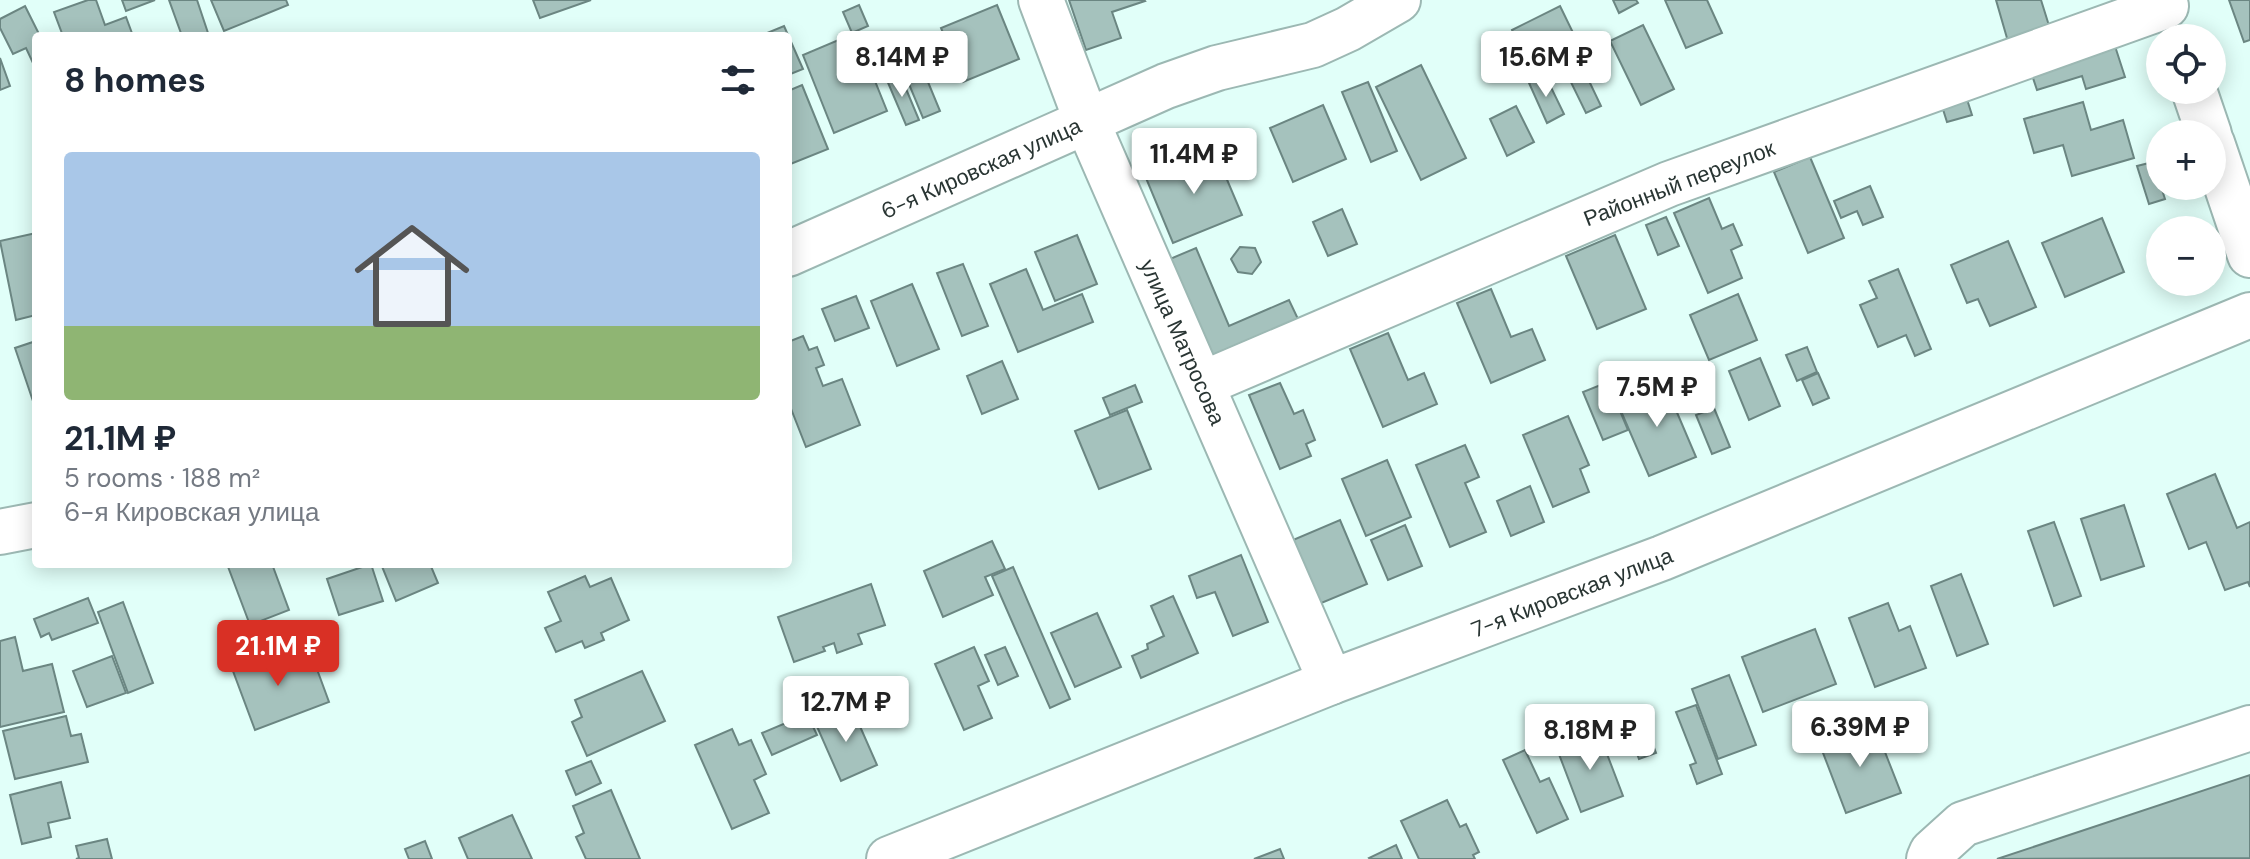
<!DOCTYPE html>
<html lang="en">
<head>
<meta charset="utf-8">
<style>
  body { margin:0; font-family:"DM Sans",sans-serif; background:#f2f2f3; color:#1f2937; height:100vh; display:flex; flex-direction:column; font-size:30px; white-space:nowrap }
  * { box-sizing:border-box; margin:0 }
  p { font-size:26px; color:#747a83 }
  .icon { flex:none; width:44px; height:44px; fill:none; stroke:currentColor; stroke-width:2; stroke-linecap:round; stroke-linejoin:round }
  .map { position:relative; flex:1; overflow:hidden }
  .panel { position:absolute; left:32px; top:32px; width:760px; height:536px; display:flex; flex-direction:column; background:#fff; border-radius:8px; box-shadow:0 4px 20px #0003 }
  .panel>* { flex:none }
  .buttons { position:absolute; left:2146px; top:24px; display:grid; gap:16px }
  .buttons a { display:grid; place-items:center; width:80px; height:80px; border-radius:50%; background:#fff; box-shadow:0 4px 20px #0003; font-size:40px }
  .price { position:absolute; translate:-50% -68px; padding:0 18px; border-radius:8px; background:#fff; color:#222; font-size:26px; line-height:52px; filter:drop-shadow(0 2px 4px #0008) }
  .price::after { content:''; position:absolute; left:50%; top:48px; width:24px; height:18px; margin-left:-12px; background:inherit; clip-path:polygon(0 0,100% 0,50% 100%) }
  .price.active { background:#d93025; color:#fff }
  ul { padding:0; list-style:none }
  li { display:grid; align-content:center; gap:16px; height:424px; padding:0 32px }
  li span { display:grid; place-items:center; height:248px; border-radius:8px; color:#555 }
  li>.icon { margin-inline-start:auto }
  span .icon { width:144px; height:144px; fill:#fffc; stroke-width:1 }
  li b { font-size:34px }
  h2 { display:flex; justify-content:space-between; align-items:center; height:96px; padding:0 32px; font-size:34px }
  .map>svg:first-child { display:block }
</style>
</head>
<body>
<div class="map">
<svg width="2250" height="859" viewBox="0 0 2250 859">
  <rect width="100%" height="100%" fill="#e1fff9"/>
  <g fill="#a5c2bd" stroke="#6b8682" stroke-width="2">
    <polygon points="88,0 96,0 105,25 126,17 133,36 63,36 54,12"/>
    <polygon points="122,0 155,0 126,11"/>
    <polygon points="169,0 197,0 209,36 182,36"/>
    <polygon points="211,0 286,0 288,5 224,31"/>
    <polygon points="533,0 591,0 540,18"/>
    <polygon points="1069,0 1144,0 1145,1 1112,12 1121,38 1086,50"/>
    <polygon points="1613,0 1636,0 1638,3 1619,13"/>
    <polygon points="1665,0 1707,0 1722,33 1686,48"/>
    <polygon points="1996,0 2041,0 2051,32 2009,45"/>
    <polygon points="2229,0 2250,0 2250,40 2244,42"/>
    <polygon points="859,5 868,26 852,33 843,12"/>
    <polygon points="997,5 1019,59 963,82 941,28"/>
    <polygon points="25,6 40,36 36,36 36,61 33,63 26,48 13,54 0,28 0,19"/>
    <polygon points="1560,6 1579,45 1531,68 1512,30"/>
    <polygon points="1643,25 1674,89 1641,105 1610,41"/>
    <polygon points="784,26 803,69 788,75 788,36 760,36"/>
    <polygon points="855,33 863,52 875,47 885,71 873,76 887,111 834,133 803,55"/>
    <polygon points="2114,43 2125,77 2086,89 2082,76 2037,90 2030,69"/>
    <polygon points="916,53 940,111 923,118 899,60"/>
    <polygon points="0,58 10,86 0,90"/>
    <polygon points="1579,60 1601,106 1586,113 1564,68"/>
    <polygon points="1421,65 1466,158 1421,180 1376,87"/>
    <polygon points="899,72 919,120 906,125 886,78"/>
    <polygon points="1545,75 1564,114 1547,123 1529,83"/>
    <polygon points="1368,82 1397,151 1371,162 1342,92"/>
    <polygon points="802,85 828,149 788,165 788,91"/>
    <polygon points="1965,93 1972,115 1947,122 1940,100"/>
    <polygon points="2083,102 2091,130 2123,120 2134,158 2072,176 2063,145 2034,153 2024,119"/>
    <polygon points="1323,105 1346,159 1293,182 1270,128"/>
    <polygon points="1516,106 1534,142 1507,156 1490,119"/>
    <polygon points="1214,149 1242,215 1173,243 1146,178"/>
    <polygon points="1810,157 1844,238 1808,253 1774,172"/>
    <polygon points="2153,162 2165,199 2149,204 2137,166"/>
    <polygon points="1870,186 1883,217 1863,225 1857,211 1841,218 1834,201"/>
    <polygon points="1709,198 1722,229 1733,224 1742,245 1731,250 1742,278 1708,293 1674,213"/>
    <polygon points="1342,209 1357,244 1328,256 1313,222"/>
    <polygon points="1666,217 1679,246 1658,255 1646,225"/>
    <polygon points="2102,218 2124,272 2065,297 2042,243"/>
    <polygon points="36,233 36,315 16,320 0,241"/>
    <polygon points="1077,235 1097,284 1055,301 1035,252"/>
    <polygon points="1615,235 1646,309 1597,329 1566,256"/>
    <polygon points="2008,241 2036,307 1990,326 1978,299 1967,303 1951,265"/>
    <polygon points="1240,247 1255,248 1261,262 1252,274 1238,272 1231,259"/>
    <polygon points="1196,248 1229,326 1289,300 1298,319 1211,356 1170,259"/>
    <polygon points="963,264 988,326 962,336 937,273"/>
    <polygon points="1026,269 1043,310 1082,294 1093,322 1018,352 990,284"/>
    <polygon points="1898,269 1931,349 1915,356 1906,335 1878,347 1860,305 1877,298 1869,281"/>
    <polygon points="912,284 939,349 897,366 871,301"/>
    <polygon points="1491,289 1511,337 1532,329 1545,360 1491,383 1457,303"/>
    <polygon points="1738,294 1757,340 1709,360 1690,315"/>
    <polygon points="856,296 869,328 835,341 822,309"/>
    <polygon points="1388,333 1408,380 1424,373 1437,404 1383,427 1350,349"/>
    <polygon points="803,336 809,350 817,347 824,365 816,368 823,386 842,379 860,425 806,447 788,401 788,342"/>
    <polygon points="36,341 36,410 15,348"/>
    <polygon points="1807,347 1817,372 1797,381 1786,355"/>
    <polygon points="1760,358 1780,406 1749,420 1729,371"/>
    <polygon points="1002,361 1018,399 982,414 967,376"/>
    <polygon points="1818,373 1829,398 1813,405 1802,380"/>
    <polygon points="1608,382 1628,430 1603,440 1583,392"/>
    <polygon points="1664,382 1696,457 1649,476 1617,402"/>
    <polygon points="1280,383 1294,414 1303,410 1315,440 1306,444 1311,456 1280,469 1249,395"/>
    <polygon points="1135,385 1142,402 1110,415 1103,398"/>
    <polygon points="1714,408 1730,447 1712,454 1696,415"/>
    <polygon points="1127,410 1151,469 1099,489 1075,431"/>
    <polygon points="1568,416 1589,465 1580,469 1589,492 1553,507 1523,435"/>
    <polygon points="1465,445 1479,477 1465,483 1486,532 1450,547 1416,465"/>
    <polygon points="1387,460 1411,517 1366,536 1342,479"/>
    <polygon points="2215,474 2237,528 2250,522 2250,587 2248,582 2225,590 2206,542 2189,549 2167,494"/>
    <polygon points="1530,486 1544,522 1511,536 1497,501"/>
    <polygon points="2124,505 2144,566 2101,580 2081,519"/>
    <polygon points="1340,520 1367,584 1319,604 1293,540"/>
    <polygon points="2054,522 2081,596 2054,606 2028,531"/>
    <polygon points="1405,525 1422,566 1388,580 1371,540"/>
    <polygon points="992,541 1005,569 985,577 993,595 943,617 924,571"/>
    <polygon points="1241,555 1268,622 1233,636 1215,592 1197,598 1189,576"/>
    <polygon points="227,564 272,564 289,610 250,625"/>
    <polygon points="371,564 383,601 339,615 327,579"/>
    <polygon points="381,564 430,564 438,583 396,601"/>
    <polygon points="1013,567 1070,699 1050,708 992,576"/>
    <polygon points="1961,574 1988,644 1957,656 1931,586"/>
    <polygon points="585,576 590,587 611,578 629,620 601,633 604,640 585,648 582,641 556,652 545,628 561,621 548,592"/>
    <polygon points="871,584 885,625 858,634 862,644 837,653 834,643 823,647 825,651 794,662 778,617"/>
    <polygon points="1173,596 1198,653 1141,678 1132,656 1148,649 1147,644 1164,636 1151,606"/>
    <polygon points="88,598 98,623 52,640 49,633 41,637 34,619"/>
    <polygon points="123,602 153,683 128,693 98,612"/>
    <polygon points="1888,603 1899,631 1910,626 1926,668 1875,687 1849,618"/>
    <polygon points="1097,613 1121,667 1075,687 1051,633"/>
    <polygon points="1815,629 1836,684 1763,712 1742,657"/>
    <polygon points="15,637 23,671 52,664 64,712 0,727 0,641"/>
    <polygon points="974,647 989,681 978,686 992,718 964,730 935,664"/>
    <polygon points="1005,647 1018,676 998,685 985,655"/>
    <polygon points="260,651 267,669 311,653 329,702 255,730 230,663"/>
    <polygon points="112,656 126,693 87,707 73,671"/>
    <polygon points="642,671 665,721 587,756 572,722 582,717 575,700"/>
    <polygon points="1729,675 1756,745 1718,759 1692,689"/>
    <polygon points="1696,705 1722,774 1697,784 1690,765 1696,763 1676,712"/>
    <polygon points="851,706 877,765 841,781 815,722"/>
    <polygon points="1640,710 1656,753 1639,759 1623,716"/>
    <polygon points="807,714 817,735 772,755 762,733"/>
    <polygon points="66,716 71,736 81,734 88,762 15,779 3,731"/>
    <polygon points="1874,724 1901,793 1846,813 1820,745"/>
    <polygon points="732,729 739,745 751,740 766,774 754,780 769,813 732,829 695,745"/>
    <polygon points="1599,733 1623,796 1581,812 1557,749"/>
    <polygon points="1525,750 1540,782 1549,778 1568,819 1537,833 1503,760"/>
    <polygon points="591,761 601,783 576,795 566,771"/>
    <polygon points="2250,775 2250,858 1997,859"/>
    <polygon points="61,782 70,818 48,823 51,837 22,844 10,795"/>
    <polygon points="611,790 640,859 586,859 576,837 584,833 573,806"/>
    <polygon points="1447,800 1460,827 1466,824 1479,852 1473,855 1475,859 1419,859 1401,821"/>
    <polygon points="512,815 532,859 468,859 459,838"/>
    <polygon points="107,839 112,859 76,859 79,858 76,846"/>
    <polygon points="425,841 432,859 409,859 405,849"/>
    <polygon points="1396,845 1402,859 1370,859 1369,858"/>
    <polygon points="1280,849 1284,859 1254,859"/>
  </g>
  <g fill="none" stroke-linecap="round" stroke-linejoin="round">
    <defs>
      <g id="minor">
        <polyline points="1041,0 1087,122 1331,682"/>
        <polyline points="2194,90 2209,134"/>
        <polyline points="2212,143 2250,255"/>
        <polyline points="788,254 1166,86 1217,68 1313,45 1348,29 1398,0"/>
        <polyline points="1202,384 1669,184 2166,6"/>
        <polyline points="0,532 36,525"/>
        <polyline points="889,859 1331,682 1662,558 2250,315"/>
        <polyline points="1929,859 1932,852 1963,824 2250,728"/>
      </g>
    </defs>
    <use href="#minor" stroke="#9cb8b3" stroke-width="48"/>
    <use href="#minor" stroke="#fff" stroke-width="44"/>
  </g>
  <g text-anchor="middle" stroke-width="8" stroke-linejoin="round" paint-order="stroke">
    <g font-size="22" fill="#293533" stroke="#fff">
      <text transform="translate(981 168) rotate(-24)" y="8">6-я Кировская улица</text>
      <text transform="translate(1679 183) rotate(-21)" y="8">Районный переулок</text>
      <text transform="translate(1183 342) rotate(66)" y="8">улица Матросова</text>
      <text transform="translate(1572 592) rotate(-21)" y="8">7-я Кировская улица</text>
    </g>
  </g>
</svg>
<div class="buttons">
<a><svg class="icon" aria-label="locate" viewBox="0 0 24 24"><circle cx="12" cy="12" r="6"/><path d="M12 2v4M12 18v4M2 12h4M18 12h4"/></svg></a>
<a>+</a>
<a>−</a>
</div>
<b class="price" style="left:902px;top:99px">8.14M ₽</b>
<b class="price" style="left:1546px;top:99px">15.6M ₽</b>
<b class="price" style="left:1194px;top:196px">11.4M ₽</b>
<b class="price" style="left:1657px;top:429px">7.5M ₽</b>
<b class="price active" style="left:278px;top:688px">21.1M ₽</b>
<b class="price" style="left:846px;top:744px">12.7M ₽</b>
<b class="price" style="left:1860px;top:769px">6.39M ₽</b>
<b class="price" style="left:1590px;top:772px">8.18M ₽</b>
<section class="panel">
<h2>8 homes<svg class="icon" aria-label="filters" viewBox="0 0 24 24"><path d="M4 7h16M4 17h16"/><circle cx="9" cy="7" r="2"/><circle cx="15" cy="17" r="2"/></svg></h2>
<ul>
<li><span style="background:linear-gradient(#a9c7e8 70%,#8fb573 0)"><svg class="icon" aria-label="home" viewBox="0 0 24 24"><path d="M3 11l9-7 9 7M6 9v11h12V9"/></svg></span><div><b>21.1M ₽</b><p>5 rooms · 188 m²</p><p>6-я Кировская улица</p></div></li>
</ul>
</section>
</div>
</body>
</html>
